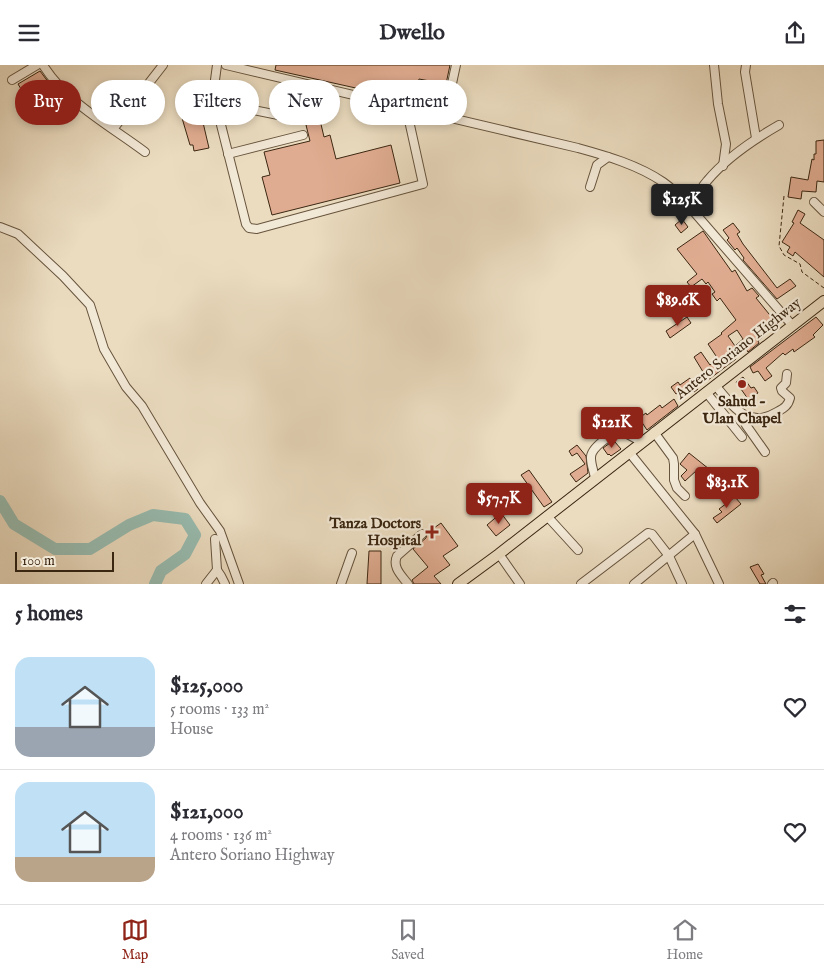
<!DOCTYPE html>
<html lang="en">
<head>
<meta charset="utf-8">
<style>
  body { margin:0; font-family:"IM FELL English",serif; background:#f2f2f3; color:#2b2b33; height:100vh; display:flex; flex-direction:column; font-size:19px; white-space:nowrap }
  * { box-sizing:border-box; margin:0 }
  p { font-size:16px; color:#7c7c81 }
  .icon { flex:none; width:28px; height:28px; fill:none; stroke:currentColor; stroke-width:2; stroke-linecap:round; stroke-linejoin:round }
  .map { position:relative; height:519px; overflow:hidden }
  .side { display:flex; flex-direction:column; background:#fff; flex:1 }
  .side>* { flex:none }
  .banner { position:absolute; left:15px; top:15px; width:500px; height:45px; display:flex; gap:10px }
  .scale { position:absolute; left:15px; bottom:12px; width:99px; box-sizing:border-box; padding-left:5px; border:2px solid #3b2611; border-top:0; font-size:14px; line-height:18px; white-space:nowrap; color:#3b2611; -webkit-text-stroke:4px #f2e8d6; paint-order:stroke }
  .price { position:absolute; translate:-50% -42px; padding:0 11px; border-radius:5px; background:#8f2418; color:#fff; font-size:16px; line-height:32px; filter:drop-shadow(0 1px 2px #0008) }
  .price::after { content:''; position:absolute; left:50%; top:30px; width:15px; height:11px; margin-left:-8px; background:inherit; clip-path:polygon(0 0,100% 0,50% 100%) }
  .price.on { background:#222; color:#fff }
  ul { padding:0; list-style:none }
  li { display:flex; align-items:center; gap:15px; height:125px; padding:0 15px }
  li+li { border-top:1px solid #e1e1e2 }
  li span { display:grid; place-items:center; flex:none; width:140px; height:100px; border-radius:15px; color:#555 }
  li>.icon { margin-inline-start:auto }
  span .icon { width:60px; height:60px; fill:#fffc; stroke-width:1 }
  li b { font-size:21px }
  h2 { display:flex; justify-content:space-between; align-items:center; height:60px; padding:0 15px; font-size:21px }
  .pill { padding:0 18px; border-radius:22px; background:#fff; box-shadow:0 2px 8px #0003; font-size:18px; line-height:45px }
  .pill.on { background:#8f2418; color:#fff }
  header { display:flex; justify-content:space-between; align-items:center; height:65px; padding:0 15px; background:#fff; font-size:22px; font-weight:800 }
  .tabs { display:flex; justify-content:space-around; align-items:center; height:70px; border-top:1px solid #e1e1e2; background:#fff; font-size:14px; color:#7c7c81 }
  .tabs a { display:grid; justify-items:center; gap:2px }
  .tabs .on { color:#8f2418 }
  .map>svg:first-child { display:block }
</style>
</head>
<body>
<header><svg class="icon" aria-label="menu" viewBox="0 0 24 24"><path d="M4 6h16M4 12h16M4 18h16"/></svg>Dwello<svg class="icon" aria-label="share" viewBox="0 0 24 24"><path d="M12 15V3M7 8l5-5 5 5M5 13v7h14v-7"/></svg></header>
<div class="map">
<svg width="824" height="519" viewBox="0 0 824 519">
  <rect width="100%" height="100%" fill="#ebdcc0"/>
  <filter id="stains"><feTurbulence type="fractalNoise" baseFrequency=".004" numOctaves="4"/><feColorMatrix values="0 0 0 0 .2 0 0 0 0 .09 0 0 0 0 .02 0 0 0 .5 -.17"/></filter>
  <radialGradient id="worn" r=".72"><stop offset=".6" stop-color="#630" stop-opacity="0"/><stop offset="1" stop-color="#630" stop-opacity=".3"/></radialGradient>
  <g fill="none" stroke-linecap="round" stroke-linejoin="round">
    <polyline stroke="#98bcb0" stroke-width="12" points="0,436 14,459 55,484 90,484 129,460 153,450 185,454 195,470 185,489 161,506 155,519"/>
  </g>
  <g fill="#e0ac91" stroke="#3b2611" fill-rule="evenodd">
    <polygon points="276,0 450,0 446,19 419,14 414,36 275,5"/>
    <polygon points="40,6 52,22 28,36 18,19"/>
    <polygon points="201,49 209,83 194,86 193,80 190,80 182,53"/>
    <polygon points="320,55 324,72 330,70 336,94 391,80 400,118 272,150 262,112 270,110 264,87 310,76 306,60"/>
    <polygon points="824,75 824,117 817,116 816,127 802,126 801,134 788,132 791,112 808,115 812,94 814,95 814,89 816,89 816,76"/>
    <polygon points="798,145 805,149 800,158 824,175 824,212 795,187 793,191 787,187 790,182 782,177 794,158 792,157"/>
    <polygon points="682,154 688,162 681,168 675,160"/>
    <polygon points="733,158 740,167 737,169 743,179 777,223 790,214 796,221 777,234 743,195 744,193 737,183 735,185 727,175 729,173 723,165"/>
    <path d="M703,166L732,207L735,205L747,226L752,223L759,231L756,233L778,260L767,268L758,276L759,278L748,287L746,284L735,292L736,294L708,315L694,292L701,287L710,300L718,294L708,279L722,269L721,268L736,255L720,233L717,236L712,229L715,227L708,217L706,219L702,214L691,222L687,217L697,209L677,184ZM737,265L743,274L735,281L728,271Z"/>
    <polygon points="687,252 691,258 670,273 666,266"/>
    <polygon points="816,252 823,260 813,270 815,272 794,287 793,284 785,290 783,288 766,303 772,311 765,316 758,306 753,308 750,302"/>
    <polygon points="743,312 751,323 754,322 758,328 748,334 736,317"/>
    <polygon points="690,313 698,324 694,327 689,320 676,329 671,322 678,317 680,320"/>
    <polygon points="674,334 678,341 647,365 639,353 646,348 647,350 660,340 662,343"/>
    <polygon points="615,377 621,384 611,391 609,389 608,390 603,383 610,378 611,379"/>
    <polygon points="577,380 586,391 588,408 576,417 570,409 585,399 577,388 572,391 569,386"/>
    <polygon points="689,388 714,408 708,414 697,405 685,416 681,411 687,405 680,399"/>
    <polygon points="529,405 552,437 544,442 521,410"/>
    <polygon points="485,425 490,433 473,442 468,433"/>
    <polygon points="735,432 741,439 717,458 713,453 722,447 719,444"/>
    <polygon points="501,448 510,460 496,471 487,460"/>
    <polygon points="441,458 458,481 443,491 450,500 434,511 441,519 414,519 412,515 428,502 413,484 426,473 427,468"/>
    <polygon points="369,486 381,486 381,519 367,519"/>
    <polygon points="758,499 764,509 761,510 766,519 760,519 750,502"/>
  </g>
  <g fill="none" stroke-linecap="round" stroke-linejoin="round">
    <defs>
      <g id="minor">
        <path d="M43,0C67,38 109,60 145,87"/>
        <polyline points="217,0 215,15 219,28 218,48 246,159 249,163 257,164 423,119 406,42"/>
        <path d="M226,0L578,83C607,91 638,100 663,117C669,121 675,127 681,132L792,260"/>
        <polyline points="714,0 718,39 726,79 723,101"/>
        <polyline points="746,0 745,7 756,73"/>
        <polyline points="12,15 37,0"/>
        <polyline points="219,38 303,55"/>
        <polyline points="445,51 456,0"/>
        <polyline points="114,63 163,0"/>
        <polyline points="228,89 303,70"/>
        <polyline points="590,122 597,100 608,92"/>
        <polyline points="814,137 824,147"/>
        <path d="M690,143C695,134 700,124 707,116C726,93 753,75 779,60"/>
        <polyline points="0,162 18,169 63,211 90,240 104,284 126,322 142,341 200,438 220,466 239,519"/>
        <path d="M715,320C732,340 747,365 777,347C784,343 788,341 790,333L782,326L781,323L786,318L787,309"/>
        <polyline points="706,327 742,372"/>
        <polyline points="741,348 746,360 765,387"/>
        <polyline points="654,367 673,393 674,399 674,415 677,423 685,431"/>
        <polyline points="629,387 695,469 719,519"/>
        <path d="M595,413C594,407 591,400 591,393C590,383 613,367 622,366L642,377"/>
        <polyline points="547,451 578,485"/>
        <polyline points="499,489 520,519"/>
        <polyline points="217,505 221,511 225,519"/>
        <polyline points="206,519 217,505 215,474"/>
        <polyline points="341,519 352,488"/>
        <path d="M408,519C401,510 392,502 397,491L422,469"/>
        <polyline points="581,519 648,468 652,469 669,491 682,519"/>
        <polyline points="634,519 695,469"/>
        <polyline points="772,519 773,518"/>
      </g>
      <polyline id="major" points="458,519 499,489 824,236"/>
    </defs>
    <use href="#minor" stroke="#67543d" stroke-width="10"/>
    <use href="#major" stroke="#3b2611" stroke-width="12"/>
    <polyline stroke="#3b2611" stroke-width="1" stroke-dasharray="4 2.5" stroke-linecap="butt" points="784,131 779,181 784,190 800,199 802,207 824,223"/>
    <use href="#minor" stroke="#f2e8d6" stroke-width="8"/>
    <use href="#major" stroke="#ebdcc0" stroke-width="10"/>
  </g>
  <g fill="#8f2418" stroke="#f2e8d6" stroke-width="2">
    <circle cx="742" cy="319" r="5"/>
    <path d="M429.5 459.5h5v5h5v5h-5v5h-5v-5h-5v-5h5z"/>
  </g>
  <g text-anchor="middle" stroke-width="4.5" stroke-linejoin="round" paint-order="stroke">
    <g font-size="15" fill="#3b2611" stroke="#f2e8d6">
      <text transform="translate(738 283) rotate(-38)" y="5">Antero Soriano Highway</text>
    </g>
    <g font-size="15" font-weight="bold" fill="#3b2611" stroke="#f2e8d6">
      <text x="742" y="341">Sahud -<tspan x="742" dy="17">Ulan Chapel</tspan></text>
      <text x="421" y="463" text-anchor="end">Tanza Doctors<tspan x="421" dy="17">Hospital</tspan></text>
    </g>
  </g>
  <rect width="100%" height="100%" filter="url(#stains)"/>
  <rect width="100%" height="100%" fill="url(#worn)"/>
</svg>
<div class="scale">100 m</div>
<b class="price on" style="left:682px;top:161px">$125K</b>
<b class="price" style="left:678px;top:262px">$89.6K</b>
<b class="price" style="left:612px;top:384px">$121K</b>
<b class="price" style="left:727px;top:444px">$83.1K</b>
<b class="price" style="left:499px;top:460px">$57.7K</b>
<div class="banner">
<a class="pill on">Buy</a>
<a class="pill">Rent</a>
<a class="pill">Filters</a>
<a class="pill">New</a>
<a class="pill">Apartment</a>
</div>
</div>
<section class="side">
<h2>5 homes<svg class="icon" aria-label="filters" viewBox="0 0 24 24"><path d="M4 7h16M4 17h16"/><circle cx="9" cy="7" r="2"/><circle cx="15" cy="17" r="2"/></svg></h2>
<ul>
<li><span style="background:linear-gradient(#bfe0f5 70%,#9aa5b1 0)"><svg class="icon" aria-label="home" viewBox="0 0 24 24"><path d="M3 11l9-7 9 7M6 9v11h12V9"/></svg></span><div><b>$125,000</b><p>5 rooms · 133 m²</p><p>House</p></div><svg class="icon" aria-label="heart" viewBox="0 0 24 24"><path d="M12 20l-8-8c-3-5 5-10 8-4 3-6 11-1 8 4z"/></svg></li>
<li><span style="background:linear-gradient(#bfe0f5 75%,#b9a48a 0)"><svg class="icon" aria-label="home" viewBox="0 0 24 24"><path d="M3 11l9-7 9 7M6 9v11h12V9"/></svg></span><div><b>$121,000</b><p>4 rooms · 136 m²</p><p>Antero Soriano Highway</p></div><svg class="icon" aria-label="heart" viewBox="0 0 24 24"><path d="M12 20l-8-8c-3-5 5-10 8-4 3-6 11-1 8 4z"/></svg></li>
</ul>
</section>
<nav class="tabs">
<a class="on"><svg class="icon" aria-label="map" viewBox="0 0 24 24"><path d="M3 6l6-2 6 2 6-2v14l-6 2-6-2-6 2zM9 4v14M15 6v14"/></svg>Map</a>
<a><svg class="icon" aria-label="saved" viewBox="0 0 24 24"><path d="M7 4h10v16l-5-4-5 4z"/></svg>Saved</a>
<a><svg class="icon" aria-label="home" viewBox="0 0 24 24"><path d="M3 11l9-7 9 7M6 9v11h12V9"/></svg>Home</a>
</nav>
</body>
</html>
